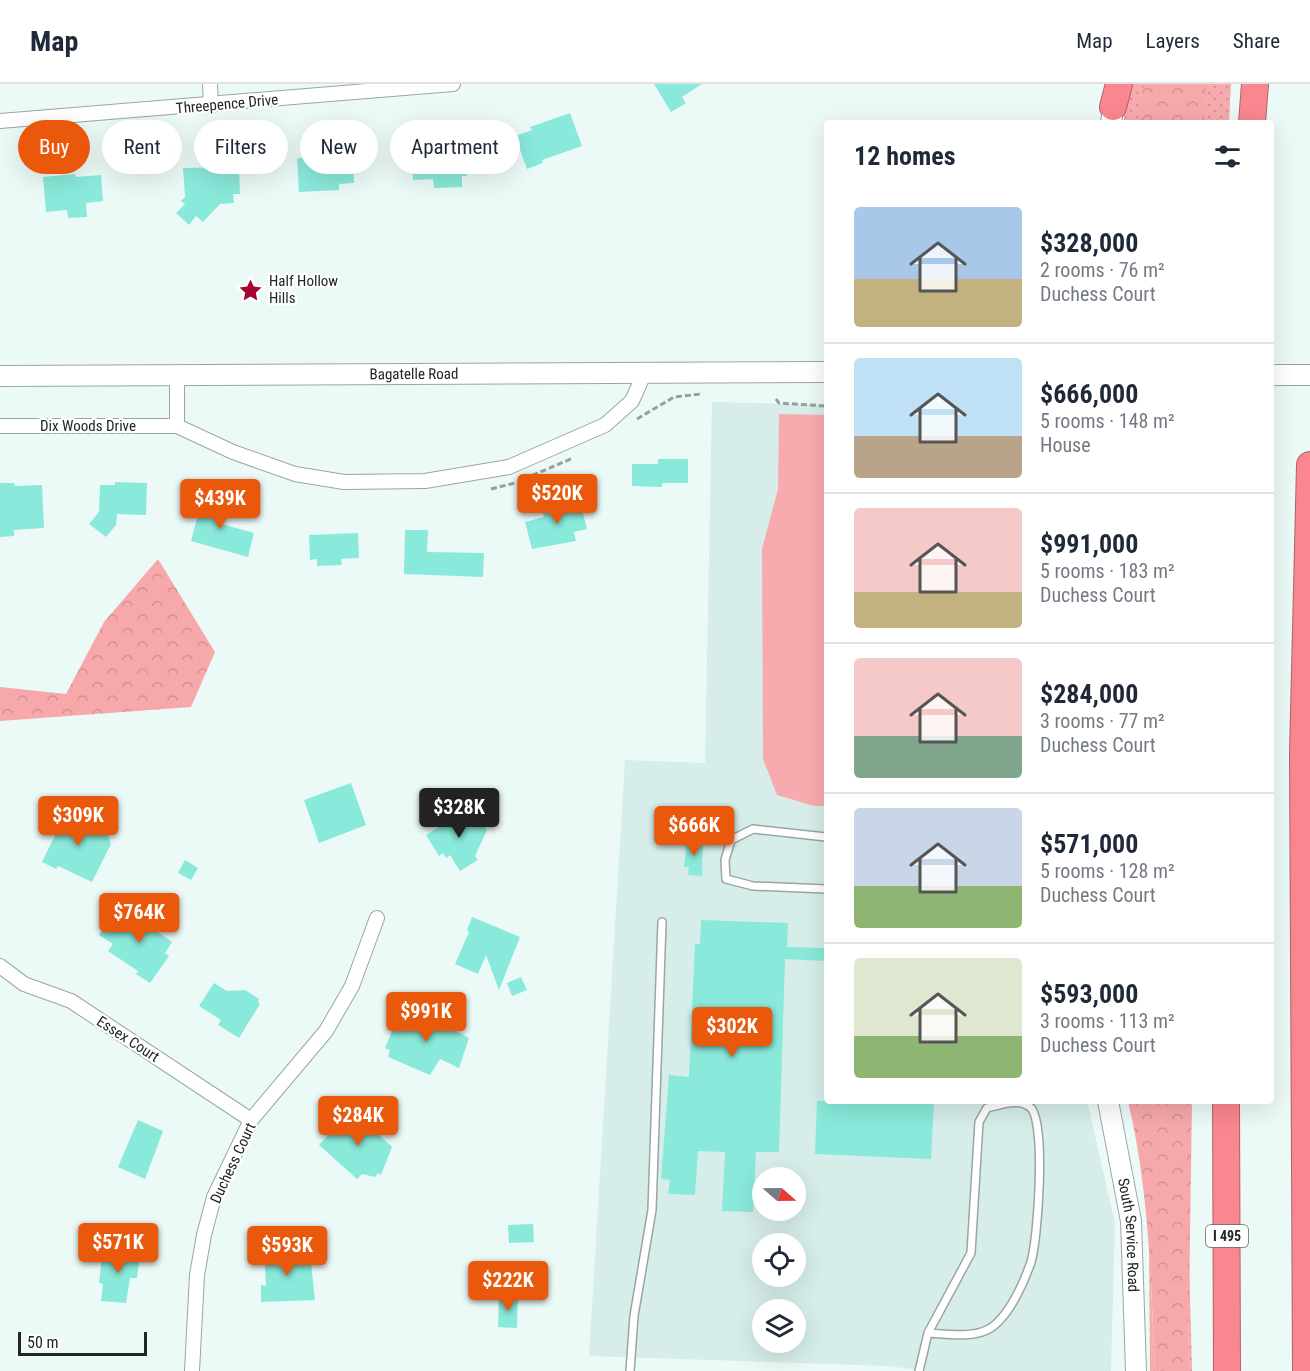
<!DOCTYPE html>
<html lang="en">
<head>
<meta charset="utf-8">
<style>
  body { margin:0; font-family:"Roboto Condensed",sans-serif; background:#f2f2f3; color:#1f2937; height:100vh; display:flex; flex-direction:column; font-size:22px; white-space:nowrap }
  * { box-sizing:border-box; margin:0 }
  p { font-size:20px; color:#747a83 }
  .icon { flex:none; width:33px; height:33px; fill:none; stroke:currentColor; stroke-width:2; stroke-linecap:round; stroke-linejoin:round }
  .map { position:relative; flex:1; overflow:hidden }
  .details { position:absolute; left:824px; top:36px; width:450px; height:984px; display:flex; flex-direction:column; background:#fff; border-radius:6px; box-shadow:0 6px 24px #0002 }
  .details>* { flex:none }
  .guide { position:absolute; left:18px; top:36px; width:570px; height:54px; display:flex; gap:12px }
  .needle { width:39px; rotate:110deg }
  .buttons { position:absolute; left:752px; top:1083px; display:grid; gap:12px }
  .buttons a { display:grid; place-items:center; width:54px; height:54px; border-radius:50%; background:#fff; box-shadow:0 6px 24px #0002; font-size:30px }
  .scale { position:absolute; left:18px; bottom:15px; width:129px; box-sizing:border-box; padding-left:6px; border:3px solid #212625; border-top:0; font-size:16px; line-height:21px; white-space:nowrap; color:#212625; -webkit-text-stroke:4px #fff; paint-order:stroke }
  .price { position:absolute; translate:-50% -51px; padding:0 14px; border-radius:6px; background:#ea580c; color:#fff; font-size:20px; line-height:39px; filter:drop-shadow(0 2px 3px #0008) }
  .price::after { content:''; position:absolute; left:50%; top:36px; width:18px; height:14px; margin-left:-9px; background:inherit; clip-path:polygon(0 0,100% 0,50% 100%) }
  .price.on { background:#222; color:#fff }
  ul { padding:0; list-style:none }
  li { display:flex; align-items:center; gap:18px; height:150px; padding:0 30px }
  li+li { border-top:2px solid #e0e1e3 }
  li span { display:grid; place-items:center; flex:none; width:168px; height:120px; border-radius:6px; color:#555 }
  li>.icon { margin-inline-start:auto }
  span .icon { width:72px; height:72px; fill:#fffc; stroke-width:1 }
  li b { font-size:26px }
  h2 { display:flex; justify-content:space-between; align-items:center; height:72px; padding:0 30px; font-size:26px }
  .pill { padding:0 21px; border-radius:27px; background:#fff; box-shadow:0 6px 24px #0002; font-size:21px; line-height:54px }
  .pill.on { background:#ea580c; color:#fff }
  header { display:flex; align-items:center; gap:36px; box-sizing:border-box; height:84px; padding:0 30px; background:#fff; border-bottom:2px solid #e0e1e3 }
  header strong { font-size:28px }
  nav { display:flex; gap:33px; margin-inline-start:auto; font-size:21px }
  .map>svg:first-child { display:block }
</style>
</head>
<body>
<header>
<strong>Map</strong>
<nav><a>Map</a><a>Layers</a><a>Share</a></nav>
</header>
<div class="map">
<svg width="1310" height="1287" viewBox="0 0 1310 1287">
  <defs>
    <pattern id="grass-dots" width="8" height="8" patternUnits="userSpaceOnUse" patternTransform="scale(1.5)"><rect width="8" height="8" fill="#f8abae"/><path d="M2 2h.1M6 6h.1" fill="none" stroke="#d49396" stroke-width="1.8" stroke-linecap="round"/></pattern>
    <pattern id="forest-crowns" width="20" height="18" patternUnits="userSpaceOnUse" patternTransform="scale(1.5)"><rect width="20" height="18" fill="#f7a8ab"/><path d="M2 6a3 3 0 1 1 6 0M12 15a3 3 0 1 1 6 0" fill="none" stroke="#d39093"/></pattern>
  </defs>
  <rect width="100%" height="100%" fill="#ecfaf7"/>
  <path fill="#d6ede9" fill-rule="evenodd" d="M712,318L826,321V1017H1087L1115,1139L1111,1287H929L887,1282L589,1272L625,676L705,679ZM762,1094H795V1126H762ZM762,1160H795V1192H762ZM762,1226H795V1258H762Z"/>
  <g fill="url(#grass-dots)">
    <polygon points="1131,0 1231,0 1229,39 1123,39"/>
    <polygon points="1149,1154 1155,1287 1150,1287"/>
    <polygon points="1189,1174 1192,1287 1188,1287"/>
  </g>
  <g fill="url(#forest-crowns)">
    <polygon points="1144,0 1206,0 1204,39 1137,39"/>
    <polygon points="158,475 215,568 191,623 0,637 0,603 66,610 104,538"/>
    <path d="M1128,1017H1192L1188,1287H1155C1151,1196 1149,1106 1128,1017Z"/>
  </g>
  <polygon fill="#f8abae" points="779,330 826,331 826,722 814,722 777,711 763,675 762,465 778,405"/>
  <g fill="#89e9da">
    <polygon points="654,0 702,0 682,13 686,19 671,28"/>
    <polygon points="570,29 582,62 542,76 543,79 527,85 515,52 532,46 530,43"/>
    <polygon points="439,60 453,60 454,66 466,65 467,92 462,92 462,103 434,104 433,95 413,96 412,66 439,65"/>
    <polygon points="328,72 328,77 353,75 354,99 339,100 339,106 299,108 297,74"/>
    <polygon points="227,83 239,84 240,110 233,110 234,119 220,120 203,138 196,132 189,141 176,129 185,120 181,117 185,113 183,84"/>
    <polygon points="75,90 76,93 101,91 103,117 86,119 87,133 68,134 67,126 46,128 43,93"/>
    <polygon points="658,375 688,375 688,399 662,399 662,403 632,402 632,380 658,380"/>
    <polygon points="115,398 147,399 146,431 117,430 116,441 106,453 89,440 99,428 100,401 115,401"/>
    <polygon points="0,399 14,399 15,402 42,401 44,444 14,446 14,452 0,453"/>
    <polygon points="203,412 227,419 221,440 254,449 248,473 191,457"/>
    <polygon points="579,414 587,445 574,448 576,457 532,465 525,438 544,433 542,426 566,420 566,416"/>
    <polygon points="405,446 428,446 427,468 484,469 483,493 404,490"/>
    <polygon points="358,449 359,474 341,475 342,481 317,482 317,475 310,476 309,451"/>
    <polygon points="351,699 366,741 319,759 304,716"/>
    <polygon points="464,727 478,732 487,746 475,772 478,776 460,787 450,771 446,774 443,769 439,772 426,751"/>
    <polygon points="89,730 96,749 107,748 111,760 92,798 58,782 56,785 42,778 65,731 70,733"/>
    <polygon points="687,755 703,755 702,792 688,791 689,783 684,783"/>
    <polygon points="185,776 198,784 191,796 178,789"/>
    <polygon points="137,824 159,839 155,846 172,858 165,869 169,872 150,899 136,890 138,887 108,867 113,860 99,851 109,836 123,845"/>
    <polygon points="472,833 520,853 499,906 486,871 478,890 455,880 469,848 467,846"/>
    <polygon points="701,836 788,839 787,863 826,864 826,877 785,875 779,1068 756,1068 753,1128 722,1127 725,1068 698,1067 695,1111 668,1110 670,1096 661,1095 669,991 689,993 695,860 700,860"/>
    <polygon points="521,893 527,906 512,912 507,899"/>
    <polygon points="214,899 227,907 245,906 259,915 258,918 260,920 239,954 218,941 221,936 199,922"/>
    <polygon points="409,923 447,939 446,942 469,954 459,984 440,975 430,991 388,973 390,966 385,964 393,945 398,947"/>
    <polygon points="817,1017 934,1017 931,1075 815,1070"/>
    <polygon points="357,1023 371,1037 368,1041 392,1063 381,1091 378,1089 375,1093 362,1090 357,1095 319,1061 330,1049 332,1051"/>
    <polygon points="138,1036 163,1047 145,1095 118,1083"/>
    <polygon points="533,1140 534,1158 509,1159 508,1141"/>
    <polygon points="288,1164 288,1171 310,1170 315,1216 261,1218 261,1201 266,1202 264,1165"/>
    <polygon points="103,1165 140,1169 137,1194 130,1194 126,1219 101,1217 103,1200 99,1199"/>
    <polygon points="499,1211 518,1212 517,1244 498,1243"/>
  </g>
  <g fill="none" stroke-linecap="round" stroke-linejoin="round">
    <defs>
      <g id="lane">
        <polyline points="826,753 753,745 731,756 725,776 726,795 753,802 826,805"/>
        <polyline points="630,1287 634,1232 652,1126 662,838"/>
        <path d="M919,1287L928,1249L971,1169L979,1038L987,1024C1000,1021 1020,1013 1031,1024C1046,1041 1038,1155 1031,1178C1024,1198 1008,1236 987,1246C970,1254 946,1250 928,1249"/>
      </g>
      <g id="street">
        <polyline points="210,0 211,22"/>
        <polyline points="0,37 453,0"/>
        <polyline points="0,342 177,342 233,368 295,390 344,398 425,397 509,383 605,341 632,317 644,290"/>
        <polyline points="177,342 177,292"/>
        <polyline points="0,882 24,900 71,917 251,1036"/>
        <polyline points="192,1287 197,1191 204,1151 214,1113 251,1036 326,947 352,902 377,834"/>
      </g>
      <g id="secondary">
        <polyline points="1111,39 1115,9"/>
        <polyline points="1270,291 1310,291"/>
        <path id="s1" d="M0,292L826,288"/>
        <path id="s2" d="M1108,1017L1131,1137L1136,1287"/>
      </g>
      <g id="highway">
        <polyline points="1113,23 1119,0"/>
        <polyline points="1252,39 1255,0"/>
        <polyline points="1226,1017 1227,1287"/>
        <polyline points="1306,1287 1303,669 1310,381"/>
      </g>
    </defs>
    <use href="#lane" stroke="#99a6a3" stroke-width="10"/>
    <use href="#street" stroke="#99a6a3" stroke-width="16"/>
    <use href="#secondary" stroke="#99a6a3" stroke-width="22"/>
    <use href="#highway" stroke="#ae646a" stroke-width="28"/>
    <g stroke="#96a19e" stroke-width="3" stroke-dasharray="6 3" stroke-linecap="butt">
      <polyline points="776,315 779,319 826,322"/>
      <polyline points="637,335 674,313 701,310"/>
      <polyline points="524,395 573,374"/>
      <polyline points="491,405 515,399"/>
    </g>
    <use href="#lane" stroke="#fff" stroke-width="7"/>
    <use href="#street" stroke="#fff" stroke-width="14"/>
    <use href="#secondary" stroke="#fff" stroke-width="20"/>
    <use href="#highway" stroke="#fa868f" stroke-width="26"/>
  </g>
  <defs>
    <symbol id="sight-bare" viewBox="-9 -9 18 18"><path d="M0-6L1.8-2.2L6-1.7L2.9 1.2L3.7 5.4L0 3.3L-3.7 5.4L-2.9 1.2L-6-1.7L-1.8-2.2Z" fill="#a40732" stroke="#fff" stroke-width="2.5" paint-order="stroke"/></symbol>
  </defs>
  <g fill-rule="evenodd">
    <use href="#sight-bare" x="234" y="190" width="33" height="33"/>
  </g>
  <g text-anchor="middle" stroke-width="4.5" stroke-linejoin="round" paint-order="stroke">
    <rect fill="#fff" stroke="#646766" stroke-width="1.5" x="1206" y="1141" width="42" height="22" rx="4.5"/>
    <g font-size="14" font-weight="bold" fill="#212625">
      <text x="1227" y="1157">I 495</text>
    </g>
    <g font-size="15" fill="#212625" stroke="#fff">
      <text transform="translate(227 20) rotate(-5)" y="5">Threepence Drive</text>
      <text dy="5" stroke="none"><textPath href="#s1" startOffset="414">Bagatelle Road</textPath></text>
      <text x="88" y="347">Dix Woods Drive</text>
      <text transform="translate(128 955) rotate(33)" y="5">Essex Court</text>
      <text transform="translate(233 1079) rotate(-65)" y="5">Duchess Court</text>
      <text dy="5" stroke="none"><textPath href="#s2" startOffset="136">South Service Road</textPath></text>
    </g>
    <g font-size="15" fill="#212625" stroke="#fff" text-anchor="start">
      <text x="269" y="202">Half Hollow<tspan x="269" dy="17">Hills</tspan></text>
    </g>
  </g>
</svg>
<div class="buttons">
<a><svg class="needle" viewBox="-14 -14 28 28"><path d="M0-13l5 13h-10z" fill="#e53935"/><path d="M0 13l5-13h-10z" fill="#747a83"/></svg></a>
<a><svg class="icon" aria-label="locate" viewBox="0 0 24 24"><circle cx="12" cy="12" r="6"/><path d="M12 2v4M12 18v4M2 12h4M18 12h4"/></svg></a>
<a><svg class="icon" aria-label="layers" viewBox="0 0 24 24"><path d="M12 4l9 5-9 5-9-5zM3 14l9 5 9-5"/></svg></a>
</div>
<div class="scale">50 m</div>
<b class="price" style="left:557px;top:441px">$520K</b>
<b class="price" style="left:220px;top:446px">$439K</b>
<b class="price on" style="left:459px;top:755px">$328K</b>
<b class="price" style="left:78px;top:763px">$309K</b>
<b class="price" style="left:694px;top:773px">$666K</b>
<b class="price" style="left:139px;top:860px">$764K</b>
<b class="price" style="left:426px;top:959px">$991K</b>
<b class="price" style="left:732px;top:974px">$302K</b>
<b class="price" style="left:358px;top:1063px">$284K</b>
<b class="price" style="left:118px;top:1190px">$571K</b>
<b class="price" style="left:287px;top:1193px">$593K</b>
<b class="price" style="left:508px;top:1228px">$222K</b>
<div class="guide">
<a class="pill on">Buy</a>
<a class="pill">Rent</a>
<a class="pill">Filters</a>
<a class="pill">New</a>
<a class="pill">Apartment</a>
</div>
<section class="details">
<h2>12 homes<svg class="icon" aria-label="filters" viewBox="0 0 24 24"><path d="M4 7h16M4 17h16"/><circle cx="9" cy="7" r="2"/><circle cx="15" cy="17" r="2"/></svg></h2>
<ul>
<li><span style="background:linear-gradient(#a9c7e8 60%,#c2b280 0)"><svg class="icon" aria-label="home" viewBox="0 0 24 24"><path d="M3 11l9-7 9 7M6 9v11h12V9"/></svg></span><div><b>$328,000</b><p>2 rooms · 76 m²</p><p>Duchess Court</p></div></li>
<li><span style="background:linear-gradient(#bfe0f5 65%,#b9a48a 0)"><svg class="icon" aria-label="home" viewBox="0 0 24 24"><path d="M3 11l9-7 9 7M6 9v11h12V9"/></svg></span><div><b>$666,000</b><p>5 rooms · 148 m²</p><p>House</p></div></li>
<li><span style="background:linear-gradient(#f6c9c9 70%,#c2b280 0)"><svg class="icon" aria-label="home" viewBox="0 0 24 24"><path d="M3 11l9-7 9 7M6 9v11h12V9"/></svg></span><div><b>$991,000</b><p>5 rooms · 183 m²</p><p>Duchess Court</p></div></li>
<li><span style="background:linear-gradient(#f6c9c9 65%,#7fa58c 0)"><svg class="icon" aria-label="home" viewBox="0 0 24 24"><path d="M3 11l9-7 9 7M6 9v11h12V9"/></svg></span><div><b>$284,000</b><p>3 rooms · 77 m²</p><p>Duchess Court</p></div></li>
<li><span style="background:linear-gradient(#c9d6e8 65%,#8fb573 0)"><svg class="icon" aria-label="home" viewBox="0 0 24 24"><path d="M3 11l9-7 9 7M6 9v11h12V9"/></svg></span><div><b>$571,000</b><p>5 rooms · 128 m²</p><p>Duchess Court</p></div></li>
<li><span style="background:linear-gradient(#dfe7d0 65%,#8fb573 0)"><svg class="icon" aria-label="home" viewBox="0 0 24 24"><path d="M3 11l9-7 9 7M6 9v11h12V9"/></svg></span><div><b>$593,000</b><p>3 rooms · 113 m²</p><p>Duchess Court</p></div></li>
</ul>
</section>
</div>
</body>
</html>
